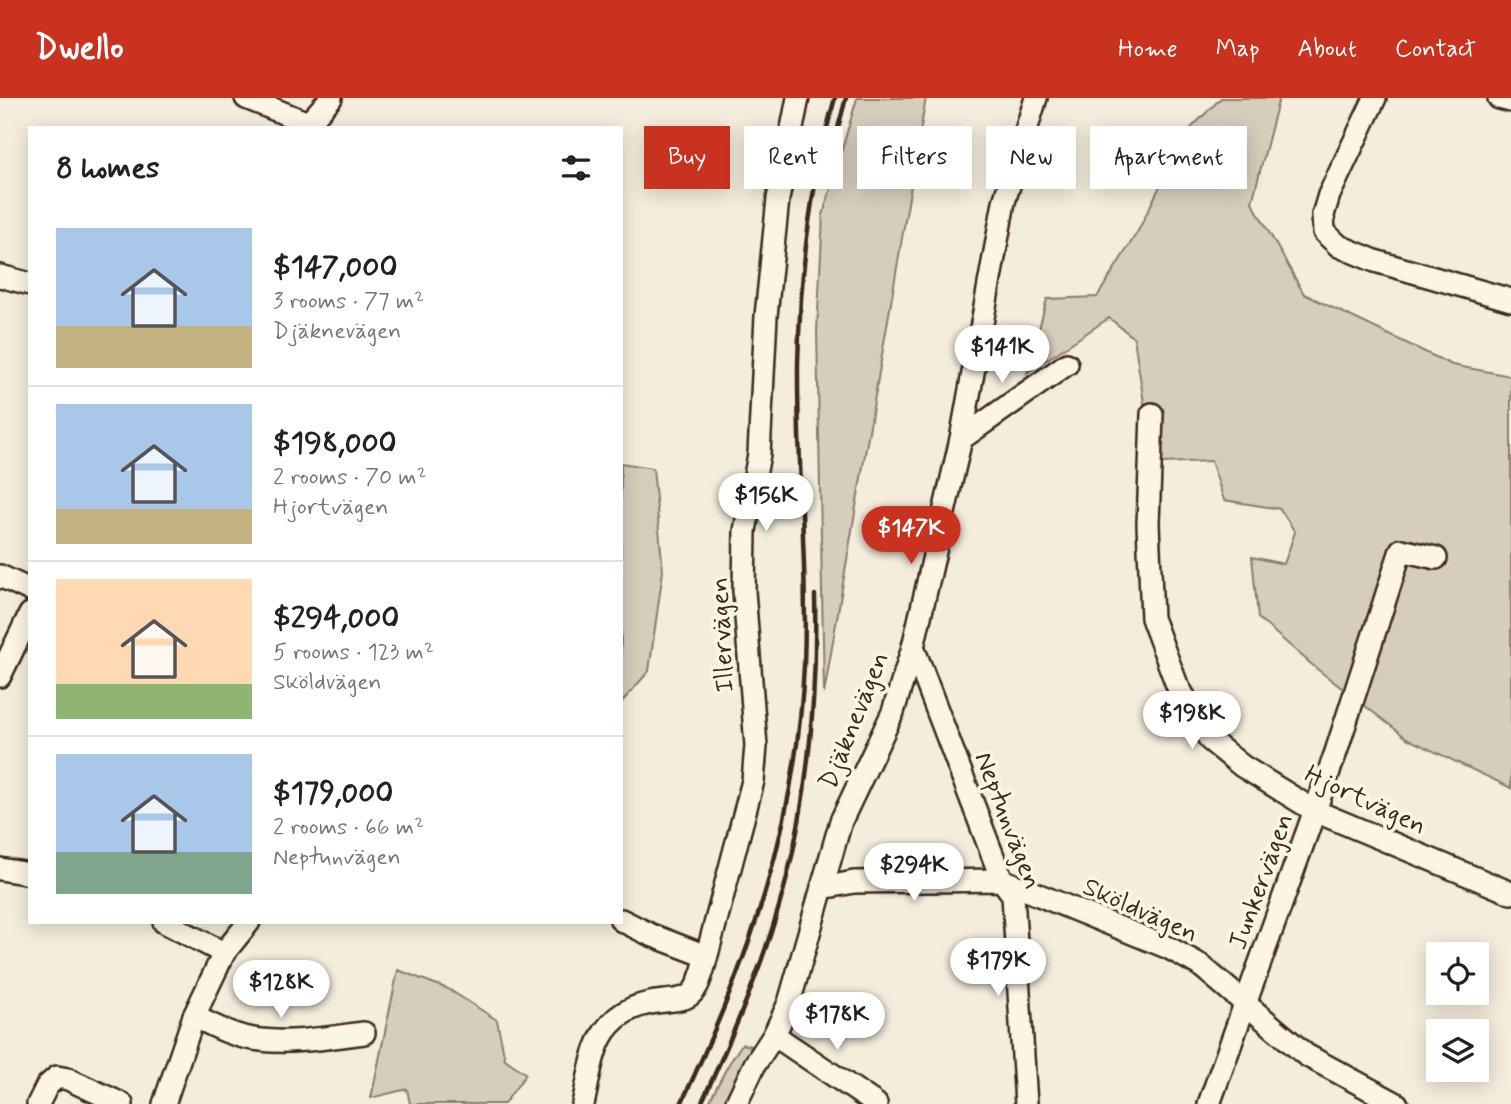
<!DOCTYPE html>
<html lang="en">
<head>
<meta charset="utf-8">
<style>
  body { margin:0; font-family:Mynerve,sans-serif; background:#f6f6f6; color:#222; height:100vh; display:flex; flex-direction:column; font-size:26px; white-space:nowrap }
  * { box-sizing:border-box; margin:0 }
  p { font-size:23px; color:#767676 }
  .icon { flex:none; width:38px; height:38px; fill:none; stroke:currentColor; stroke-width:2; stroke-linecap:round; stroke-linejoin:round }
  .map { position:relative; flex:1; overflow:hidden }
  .side { position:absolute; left:28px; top:28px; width:595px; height:798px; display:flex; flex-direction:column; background:#fff; border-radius:0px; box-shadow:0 4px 18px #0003 }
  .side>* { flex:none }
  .guide { position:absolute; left:644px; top:28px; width:665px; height:63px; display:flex; gap:14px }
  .tools { position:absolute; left:1426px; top:844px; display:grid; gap:14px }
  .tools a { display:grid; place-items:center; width:63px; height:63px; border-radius:0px; background:#fff; box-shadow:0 4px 18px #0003; font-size:35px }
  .price { position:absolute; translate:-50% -60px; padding:0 16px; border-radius:24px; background:#fff; color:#222; font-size:23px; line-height:46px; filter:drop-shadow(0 2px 4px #0008) }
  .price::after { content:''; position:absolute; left:50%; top:42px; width:21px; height:16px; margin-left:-10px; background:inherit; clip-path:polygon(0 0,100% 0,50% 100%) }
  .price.current { background:#c8321e; color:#fff }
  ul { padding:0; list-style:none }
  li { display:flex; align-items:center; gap:21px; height:175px; padding:0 28px }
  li+li { border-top:2px solid #e0e0e0 }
  li span { display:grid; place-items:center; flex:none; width:196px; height:140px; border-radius:0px; color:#555 }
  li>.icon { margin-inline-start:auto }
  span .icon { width:84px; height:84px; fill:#fffc; stroke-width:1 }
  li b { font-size:30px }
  h2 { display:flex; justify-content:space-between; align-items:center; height:84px; padding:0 28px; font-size:30px }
  .chip { padding:0 24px; border-radius:0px; background:#fff; box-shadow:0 4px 18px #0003; font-size:24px; line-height:63px }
  .chip.current { background:#c8321e; color:#fff }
  header { display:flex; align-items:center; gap:42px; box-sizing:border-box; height:98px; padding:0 35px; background:#c8321e; color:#fff }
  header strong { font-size:33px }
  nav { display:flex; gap:38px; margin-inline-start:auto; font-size:24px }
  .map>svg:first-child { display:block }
</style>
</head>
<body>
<header>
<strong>Dwello</strong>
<nav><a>Home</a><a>Map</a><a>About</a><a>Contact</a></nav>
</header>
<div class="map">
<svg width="1511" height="1006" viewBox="0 0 1511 1006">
  <rect width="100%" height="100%" fill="#f4eddd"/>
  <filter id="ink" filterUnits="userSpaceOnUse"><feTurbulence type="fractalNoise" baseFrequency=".0143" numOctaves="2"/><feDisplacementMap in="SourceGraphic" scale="14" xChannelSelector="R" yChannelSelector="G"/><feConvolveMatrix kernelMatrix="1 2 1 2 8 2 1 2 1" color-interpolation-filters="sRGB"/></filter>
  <g filter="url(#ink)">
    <g fill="#d6cdbd" stroke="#887c6e" stroke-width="2">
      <polygon points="857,0 926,0 824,596 817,233 823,117"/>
      <polygon points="1221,0 1279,0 1252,104 1304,196 1452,267 1511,278 1511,690 1408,641 1317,571 1258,520 1252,459 1284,466 1295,434 1280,411 1224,402 1211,363 1139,366 1144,305 1134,240 1109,220 1027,275 1047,201 1097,199 1138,133 1186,35"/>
      <polygon points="621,365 653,370 663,473 649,573 621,605"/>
      <polygon points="398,872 448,891 497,922 505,961 526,976 504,1006 410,1006 407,991 371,1000"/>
      <polygon points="742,946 751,948 740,977 727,1006 708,1006 727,969"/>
    </g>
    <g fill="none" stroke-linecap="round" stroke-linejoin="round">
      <defs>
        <g id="minor">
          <polyline points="246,0 308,25"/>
          <polyline points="1375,0 1329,97 1323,117 1324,134 1339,148 1375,163 1511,202"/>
          <polyline points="1499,0 1511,3"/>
          <polyline points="304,30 331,0"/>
          <polyline points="0,178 30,186"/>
          <polyline points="1152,316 1148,426 1152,520 1177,587 1210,642 1242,668 1315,713 1511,795"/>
          <polyline points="961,341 1067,266"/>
          <polyline points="0,478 30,492"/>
          <polyline points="913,549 1002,782 1013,797 1026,1006"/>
          <polyline points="0,578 30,516"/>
          <polyline points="0,771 30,776"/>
          <polyline points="822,790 854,784 1002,782 1169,850 1200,867 1306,957 1397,1006"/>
          <polyline points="621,822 651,837 706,858"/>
          <polyline points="164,824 224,855"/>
          <path d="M194,918C215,929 237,940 261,942C294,946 331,939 364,935"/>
          <polyline points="774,937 876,1006"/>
          <polyline points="38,1006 47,988 57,979 68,981 122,1006"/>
          <polyline points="164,1006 194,918 224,855 249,824"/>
          <path d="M583,1006C589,982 591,954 605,933C620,912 640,905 665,903C674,902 685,902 691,896C698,890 700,880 703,872L753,683L756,648L744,493L745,433L759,356L766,218L778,101L798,0"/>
          <polyline points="736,1006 755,966 774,937 789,905 841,723 893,614 913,549 961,341 1004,104 1036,0"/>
          <polyline points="1209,1006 1336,654 1401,452 1436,460"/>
        </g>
      </defs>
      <use href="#minor" stroke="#3b2a1e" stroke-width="26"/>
      <use href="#minor" stroke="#fcf5e5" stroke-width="21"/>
      <g stroke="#3b2a1e" stroke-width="4.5">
        <polyline points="835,41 846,0"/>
        <path d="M681,1006C749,863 797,727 804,567C808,467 797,367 798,266C800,177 810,86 835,0"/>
        <path d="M701,1006C734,935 765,863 785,787C810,692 817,595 815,497"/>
      </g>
    </g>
  </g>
  <g text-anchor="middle" stroke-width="7" stroke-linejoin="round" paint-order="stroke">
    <g font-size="26" fill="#3b2a1e" stroke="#fcf5e5">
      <text transform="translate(721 537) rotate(-93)" y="9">Illervägen</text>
      <text transform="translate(853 622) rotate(-68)" y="9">Djäknevägen</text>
      <text transform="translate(1366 701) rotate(25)" y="9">Hjortvägen</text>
      <text transform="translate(1009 722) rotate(69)" y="9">Neptunvägen</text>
      <text transform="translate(1260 783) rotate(-70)" y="9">Junkervägen</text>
      <text transform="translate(1141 811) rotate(24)" y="9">Sköldvägen</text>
    </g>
  </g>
</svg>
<div class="tools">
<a><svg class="icon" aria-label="locate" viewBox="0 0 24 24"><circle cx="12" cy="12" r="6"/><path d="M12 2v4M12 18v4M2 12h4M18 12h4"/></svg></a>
<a><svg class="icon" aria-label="layers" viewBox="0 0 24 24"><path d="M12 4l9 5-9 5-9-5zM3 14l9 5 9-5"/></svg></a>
</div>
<b class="price" style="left:1002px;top:287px">$141K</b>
<b class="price" style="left:766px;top:435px">$156K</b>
<b class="price current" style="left:911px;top:468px">$147K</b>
<b class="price" style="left:1192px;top:653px">$198K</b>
<b class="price" style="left:914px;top:805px">$294K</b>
<b class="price" style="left:998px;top:900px">$179K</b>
<b class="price" style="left:281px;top:922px">$128K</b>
<b class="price" style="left:837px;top:954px">$178K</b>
<div class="guide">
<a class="chip current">Buy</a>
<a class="chip">Rent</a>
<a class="chip">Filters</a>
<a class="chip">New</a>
<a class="chip">Apartment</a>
</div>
<section class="side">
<h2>8 homes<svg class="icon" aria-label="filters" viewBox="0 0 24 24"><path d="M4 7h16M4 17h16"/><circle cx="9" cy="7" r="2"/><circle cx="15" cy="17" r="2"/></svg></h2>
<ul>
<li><span style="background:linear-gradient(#a9c7e8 70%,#c2b280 0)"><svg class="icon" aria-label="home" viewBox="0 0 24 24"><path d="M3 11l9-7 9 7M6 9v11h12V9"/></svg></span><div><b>$147,000</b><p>3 rooms · 77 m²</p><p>Djäknevägen</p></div></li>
<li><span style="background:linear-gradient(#a9c7e8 75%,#c2b280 0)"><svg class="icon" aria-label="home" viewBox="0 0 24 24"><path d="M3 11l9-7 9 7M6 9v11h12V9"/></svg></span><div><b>$198,000</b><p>2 rooms · 70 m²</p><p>Hjortvägen</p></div></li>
<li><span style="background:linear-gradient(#ffd9b3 75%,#8fb573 0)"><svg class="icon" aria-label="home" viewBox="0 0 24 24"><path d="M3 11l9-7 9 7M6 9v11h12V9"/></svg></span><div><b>$294,000</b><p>5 rooms · 123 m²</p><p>Sköldvägen</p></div></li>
<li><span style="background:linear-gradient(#a9c7e8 70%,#7fa58c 0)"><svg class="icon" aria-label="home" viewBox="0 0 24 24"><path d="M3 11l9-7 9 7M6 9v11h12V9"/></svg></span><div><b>$179,000</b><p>2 rooms · 66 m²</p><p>Neptunvägen</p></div></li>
</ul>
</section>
</div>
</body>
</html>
